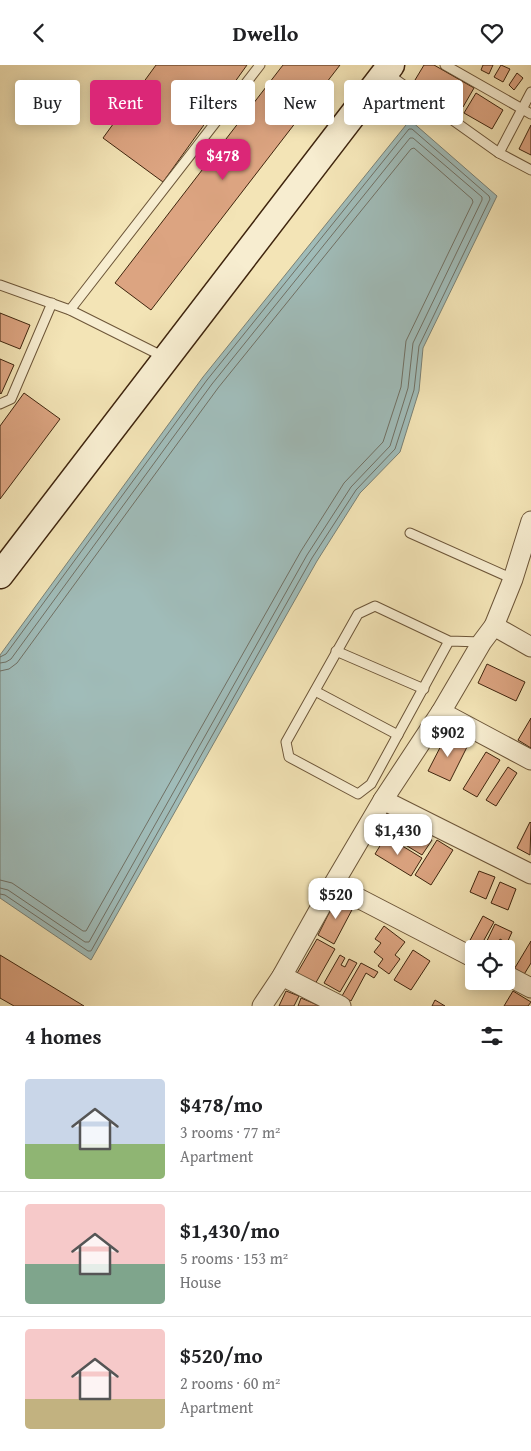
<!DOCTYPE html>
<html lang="en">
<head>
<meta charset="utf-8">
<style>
  body { margin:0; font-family:"Gentium Book Plus",serif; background:#f6f6f6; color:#202124; height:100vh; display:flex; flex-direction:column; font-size:19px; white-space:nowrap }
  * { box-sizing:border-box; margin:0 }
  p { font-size:16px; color:#757577 }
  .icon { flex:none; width:28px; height:28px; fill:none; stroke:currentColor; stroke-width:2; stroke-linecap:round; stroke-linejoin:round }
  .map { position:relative; height:941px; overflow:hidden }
  .sheet { display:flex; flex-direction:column; background:#fff; flex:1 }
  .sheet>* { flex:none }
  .banner { position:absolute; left:15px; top:15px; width:501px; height:45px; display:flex; gap:10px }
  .fabs { position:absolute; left:465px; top:875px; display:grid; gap:10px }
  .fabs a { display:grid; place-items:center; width:50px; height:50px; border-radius:5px; background:#fff; box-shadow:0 2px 12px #0003; font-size:25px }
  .price { position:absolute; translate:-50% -42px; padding:0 11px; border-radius:10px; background:#fff; color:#222; font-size:16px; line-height:32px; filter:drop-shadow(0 1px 2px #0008) }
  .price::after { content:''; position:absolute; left:50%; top:30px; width:15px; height:11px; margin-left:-8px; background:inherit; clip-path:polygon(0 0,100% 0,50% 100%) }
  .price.active { background:#db2777; color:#fff }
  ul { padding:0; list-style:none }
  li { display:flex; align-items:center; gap:15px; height:125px; padding:0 25px }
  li+li { border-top:1px solid #e0e0e0 }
  li span { display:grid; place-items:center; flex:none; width:140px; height:100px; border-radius:5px; color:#555 }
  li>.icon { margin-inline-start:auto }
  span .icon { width:60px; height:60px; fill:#fffc; stroke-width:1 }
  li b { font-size:21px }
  h2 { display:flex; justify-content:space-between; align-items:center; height:60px; padding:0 25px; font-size:21px }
  .pill { padding:0 18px; border-radius:5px; background:#fff; box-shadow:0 2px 12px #0003; font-size:18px; line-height:45px }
  .pill.active { background:#db2777; color:#fff }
  header { display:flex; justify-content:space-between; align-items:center; height:65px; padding:0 25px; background:#fff; font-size:22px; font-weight:600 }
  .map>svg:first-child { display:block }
</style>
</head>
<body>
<header><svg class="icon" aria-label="back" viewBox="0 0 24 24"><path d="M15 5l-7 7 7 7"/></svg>Dwello<svg class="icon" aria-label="heart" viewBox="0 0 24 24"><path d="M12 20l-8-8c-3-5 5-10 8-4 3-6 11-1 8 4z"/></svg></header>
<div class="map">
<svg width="531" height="941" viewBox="0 0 531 941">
  <rect width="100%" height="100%" fill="#f3e4b6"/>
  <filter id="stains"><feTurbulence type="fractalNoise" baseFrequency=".004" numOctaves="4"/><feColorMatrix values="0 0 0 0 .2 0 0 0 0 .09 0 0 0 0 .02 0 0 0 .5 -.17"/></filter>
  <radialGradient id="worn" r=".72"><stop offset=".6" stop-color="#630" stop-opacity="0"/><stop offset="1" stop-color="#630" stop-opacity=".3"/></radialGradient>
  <polygon fill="#a0bcb9" stroke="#798075" points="410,55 497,131 423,283 419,326 400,387 360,428 317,496 91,895 0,833 0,590 203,312"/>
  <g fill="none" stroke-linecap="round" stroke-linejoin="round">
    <g stroke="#707064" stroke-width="1">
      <polyline points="0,592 6,589 207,315 409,64 412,64 489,131 490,134 419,281 414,325 395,384 356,425 312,493 91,886 88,886 5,830 0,829"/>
      <polyline points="0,598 6,597 11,594 212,319 410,73 413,73 482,132 482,135 413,278 408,323 390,381 351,422 307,490 89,877 85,877 8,825 0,823"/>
      <polyline points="0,606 9,604 17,598 218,323 411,84 414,83 472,134 473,137 406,276 401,322 383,377 344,418 301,486 86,866 83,866 12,818 0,815"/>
    </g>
  </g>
  <g fill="#dca481" stroke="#3f250e">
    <polygon points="156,0 247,0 163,117 103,73"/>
    <polygon points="283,0 340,0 151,245 115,218"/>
    <polygon points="424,0 434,0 474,23 463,42 415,15"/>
    <polygon points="483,0 493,0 489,9 481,5"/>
    <polygon points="501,0 510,4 503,17 494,12"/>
    <polygon points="517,8 523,13 514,25 509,20"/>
    <polygon points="476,28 503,45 492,64 464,48"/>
    <polygon points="531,60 531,90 519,84"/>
    <polygon points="0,248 30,260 20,284 0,276"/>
    <polygon points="0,294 14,300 1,329 0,328"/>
    <polygon points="24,328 60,354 0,434 0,361"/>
    <polygon points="487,599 525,617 516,636 478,618"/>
    <polygon points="531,653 531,683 518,675"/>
    <polygon points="447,669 468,680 450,716 428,706"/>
    <polygon points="486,687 500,695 477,732 463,724"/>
    <polygon points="508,702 517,708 496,741 486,735"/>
    <polygon points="398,754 432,775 422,790 389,770"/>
    <polygon points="530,757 531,758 530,790 517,783"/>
    <polygon points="386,771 422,793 411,811 375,789"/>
    <polygon points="437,775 453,785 431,820 415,810"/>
    <polygon points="479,806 495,812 486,834 470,827"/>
    <polygon points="500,817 516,824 508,845 491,838"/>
    <polygon points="337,832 354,841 334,879 318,870"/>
    <polygon points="483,851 494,857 479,884 476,884 468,879"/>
    <polygon points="495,859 512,867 507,878 500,874 496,884 483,884"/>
    <polygon points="384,861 405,877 395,890 400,894 389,909 378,901 383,894 374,887 381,878 375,874"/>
    <polygon points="317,874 335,884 314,921 296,910"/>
    <polygon points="531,876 531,898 520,916 510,911"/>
    <polygon points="413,885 430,896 411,925 394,915"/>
    <polygon points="0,890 84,941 14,941 0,933"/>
    <polygon points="340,890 345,893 341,900 345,902 349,894 357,898 340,927 324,918"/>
    <polygon points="361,898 378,907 374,913 366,908 351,936 342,931"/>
    <polygon points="286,926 299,931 294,941 279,941"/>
    <polygon points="513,926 531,937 528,941 504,941"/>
    <polygon points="301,933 320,941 298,941"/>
    <polygon points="435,935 445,941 432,941"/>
  </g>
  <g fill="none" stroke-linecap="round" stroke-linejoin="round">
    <defs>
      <g id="lane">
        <polyline points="445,0 531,49"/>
        <polyline points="388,9 499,88 531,105"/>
        <polyline points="499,88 531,27"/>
        <polyline points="0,220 70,245 164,292"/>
        <polyline points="70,245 260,0"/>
        <polyline points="0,339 11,334 52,238"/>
        <polyline points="410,468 513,514"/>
        <polyline points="449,576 371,719 358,729 289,692 286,677 358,549 375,541 449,576 482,577"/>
        <polyline points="336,586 424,624"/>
        <polyline points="315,626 398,670"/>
      </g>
      <g id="street">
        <polyline points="494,561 531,582"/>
        <polyline points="441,647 531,695"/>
        <polyline points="383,735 531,809"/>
        <polyline points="333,820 474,893"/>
        <polyline points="506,910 531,923"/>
        <polyline points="282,911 341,941"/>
        <polyline points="262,941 282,911 333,820 383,735 441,647 482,577 494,561 513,514 531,456"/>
      </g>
      <polyline id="secondary" points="0,510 391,0"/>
    </defs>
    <use href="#lane" stroke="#6c5538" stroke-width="11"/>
    <use href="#street" stroke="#6c5538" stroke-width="21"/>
    <use href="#secondary" stroke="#3f250e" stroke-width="29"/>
    <use href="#lane" stroke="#f7edd0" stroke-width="9"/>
    <use href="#street" stroke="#f7edd0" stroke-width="19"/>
    <use href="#secondary" stroke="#f7edd0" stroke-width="26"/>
  </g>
  <rect width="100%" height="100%" filter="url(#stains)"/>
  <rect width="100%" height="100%" fill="url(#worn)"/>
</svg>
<div class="fabs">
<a><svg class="icon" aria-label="locate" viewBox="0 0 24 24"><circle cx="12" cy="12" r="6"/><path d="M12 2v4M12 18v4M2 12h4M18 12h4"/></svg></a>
</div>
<b class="price active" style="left:223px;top:116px">$478</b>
<b class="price" style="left:448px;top:693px">$902</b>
<b class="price" style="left:398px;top:791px">$1,430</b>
<b class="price" style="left:336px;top:855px">$520</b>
<div class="banner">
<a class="pill">Buy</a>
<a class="pill active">Rent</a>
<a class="pill">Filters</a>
<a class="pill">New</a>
<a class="pill">Apartment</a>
</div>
</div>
<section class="sheet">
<h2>4 homes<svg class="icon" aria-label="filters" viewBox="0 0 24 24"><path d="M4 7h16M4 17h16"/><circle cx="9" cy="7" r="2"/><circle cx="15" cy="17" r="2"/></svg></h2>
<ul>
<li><span style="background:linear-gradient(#c9d6e8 65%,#8fb573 0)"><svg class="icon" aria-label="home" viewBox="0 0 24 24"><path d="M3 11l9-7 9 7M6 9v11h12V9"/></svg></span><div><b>$478/mo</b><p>3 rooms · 77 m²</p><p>Apartment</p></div></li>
<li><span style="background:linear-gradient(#f6c9c9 60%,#7fa58c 0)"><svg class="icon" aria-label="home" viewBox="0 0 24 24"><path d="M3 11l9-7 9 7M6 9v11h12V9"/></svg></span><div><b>$1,430/mo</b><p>5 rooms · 153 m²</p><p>House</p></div></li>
<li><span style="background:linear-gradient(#f6c9c9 70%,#c2b280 0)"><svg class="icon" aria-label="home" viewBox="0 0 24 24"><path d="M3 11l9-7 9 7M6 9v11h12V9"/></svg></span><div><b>$520/mo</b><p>2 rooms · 60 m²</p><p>Apartment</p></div></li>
</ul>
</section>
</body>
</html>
